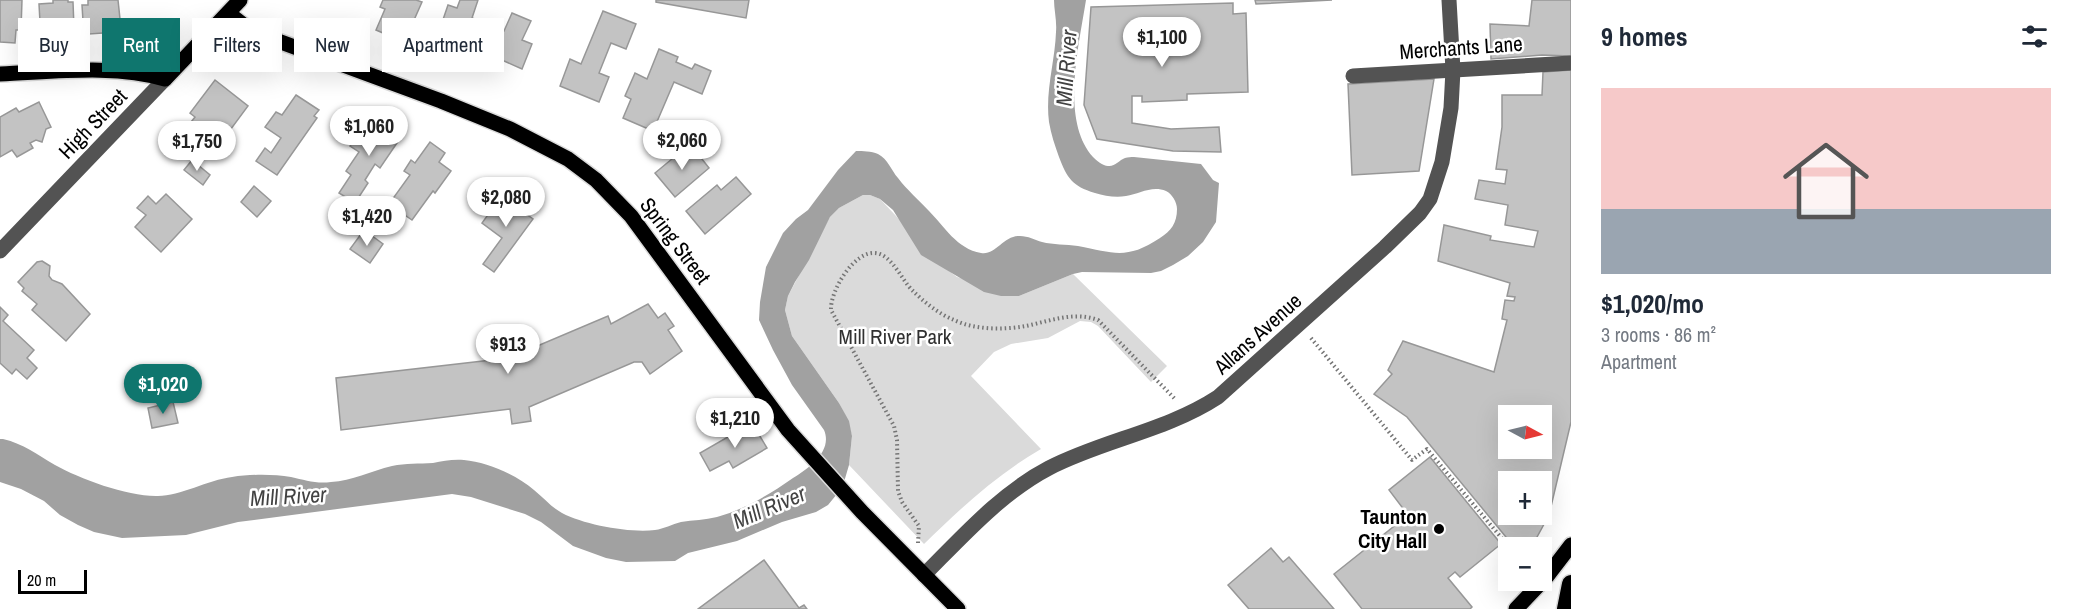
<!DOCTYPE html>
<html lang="en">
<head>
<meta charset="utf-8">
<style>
  body { margin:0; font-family:"Archivo Narrow",sans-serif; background:#f2f2f3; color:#1f2937; height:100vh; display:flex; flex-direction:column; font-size:22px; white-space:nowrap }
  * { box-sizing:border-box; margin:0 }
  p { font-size:20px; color:#747a83 }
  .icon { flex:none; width:33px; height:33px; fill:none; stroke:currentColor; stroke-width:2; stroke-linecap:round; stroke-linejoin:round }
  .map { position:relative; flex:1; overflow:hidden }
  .drawer { display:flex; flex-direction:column; background:#fff; width:510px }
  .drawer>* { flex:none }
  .top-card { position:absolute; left:18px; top:18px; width:570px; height:54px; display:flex; gap:12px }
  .needle { width:39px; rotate:97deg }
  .tools { position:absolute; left:1498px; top:405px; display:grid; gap:12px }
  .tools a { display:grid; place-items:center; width:54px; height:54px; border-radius:0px; background:#fff; box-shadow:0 6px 24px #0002; font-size:30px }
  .scale { position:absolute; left:18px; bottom:15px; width:69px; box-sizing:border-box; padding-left:6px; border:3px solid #000; border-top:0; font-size:16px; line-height:21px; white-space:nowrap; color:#000; -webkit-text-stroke:4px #fff; paint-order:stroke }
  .price { position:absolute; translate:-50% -51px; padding:0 14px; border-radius:21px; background:#fff; color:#222; font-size:20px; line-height:39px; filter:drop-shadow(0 2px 3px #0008) }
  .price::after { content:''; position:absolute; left:50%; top:36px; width:18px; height:14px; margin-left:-9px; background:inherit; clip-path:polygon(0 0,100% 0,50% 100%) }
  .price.current { background:#0f766e; color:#fff }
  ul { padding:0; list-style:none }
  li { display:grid; align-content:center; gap:12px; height:318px; padding:0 30px }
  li+li { border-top:2px solid #e0e1e3 }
  li span { display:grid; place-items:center; height:186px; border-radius:0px; color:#555 }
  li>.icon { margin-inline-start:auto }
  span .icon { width:108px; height:108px; fill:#fffc; stroke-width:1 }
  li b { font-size:26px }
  h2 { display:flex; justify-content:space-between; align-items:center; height:72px; padding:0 30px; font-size:26px }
  .tag { padding:0 21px; border-radius:0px; background:#fff; box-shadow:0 6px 24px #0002; font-size:21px; line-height:54px }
  .tag.current { background:#0f766e; color:#fff }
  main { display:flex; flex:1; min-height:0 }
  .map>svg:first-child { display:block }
</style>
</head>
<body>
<main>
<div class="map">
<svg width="1571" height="609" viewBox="0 0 1571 609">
  <rect width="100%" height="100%" fill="#fff"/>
  <path fill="#dadada" d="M863,195H870L880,199L945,268L957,277L1019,296L1073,274L1167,366L1151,382L1098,326L1091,322L1080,321L1048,338L1011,344L994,352L971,376L1041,449C996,475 961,508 924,544L849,465L852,436L848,421L839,403L792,336L785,310L788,296L830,217L839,208Z"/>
  <path fill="#a1a1a1" d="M1054,0H1086C1079,45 1060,120 1093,157C1096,160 1103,166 1108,166C1115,167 1119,160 1125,158C1128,157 1131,157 1134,157L1201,164L1213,180L1219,183L1216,222L1203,242L1188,256L1173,265L1161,271L1151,273L1082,272L1073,274L1019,296H1001L984,292L921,255L893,210L880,199L870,195H863L839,208L830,217L809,260L795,282L788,296L785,310L792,336L839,403L849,421L852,436L849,465L844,482L837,494L828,505L816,512L782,522L737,541L688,553L675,561L626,562L606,558L573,546L541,522L525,514L471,497L452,494L238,522L186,535L122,538L94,532L78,525L60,515L44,501L21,489L0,482V439H3C24,444 36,454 55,465C80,479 129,497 158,496C180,496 208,480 232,477C251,474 273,474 291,477C305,480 316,484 331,482C352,481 371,471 392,466C406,463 419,464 433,463C443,461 453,459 464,460C487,462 517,475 534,490C544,498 551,507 562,513C585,525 629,533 655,530C664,529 672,524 681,522C693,520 705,520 717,517C745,509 769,495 793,478C809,468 833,451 824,430L792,385L773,350L759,320L760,302L766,267L783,233L796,219L808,210L838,170L856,151C863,151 871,151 878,154C888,159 891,170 898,178C907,190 919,200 929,211C944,226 957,249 981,253C995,256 1004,235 1020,236C1028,236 1035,240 1042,242C1053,245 1066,244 1078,246C1114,253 1127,260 1160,238C1171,231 1177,223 1177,209C1177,202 1172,194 1166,191C1152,185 1139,194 1126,196C1116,198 1105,196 1095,193C1072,186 1067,178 1059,157C1055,146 1051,134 1049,122C1045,92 1055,61 1056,32C1057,21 1054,10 1054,0Z"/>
  <g fill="#c3c3c3" stroke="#979797" stroke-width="1.5" fill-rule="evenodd">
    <polygon points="0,0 22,0 21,30 16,30 15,43 0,42"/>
    <polygon points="53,0 68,0 68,2 73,2 74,28 67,28 68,38 41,40 39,4 53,3"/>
    <polygon points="88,0 118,0 120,19 116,19 117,32 89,34 88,21 83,21 82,5 88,5"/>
    <polygon points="383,0 416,0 422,2 414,20 411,19 405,31 413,34 409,44 376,30 385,9 380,7"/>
    <polygon points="460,0 478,0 472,18 481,21 474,42 469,40 464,56 434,46 448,5 457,8"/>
    <polygon points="656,0 749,0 746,18 656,2"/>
    <polygon points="1255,0 1332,0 1256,4"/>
    <polygon points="1532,0 1571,0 1571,56 1542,55 1491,59 1490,24 1529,26"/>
    <polygon points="1233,3 1233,14 1246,13 1248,92 1187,94 1187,100 1142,102 1142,96 1132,96 1132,123 1171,129 1219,127 1221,152 1173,151 1097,139 1084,105 1091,7"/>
    <polygon points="603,11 636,24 626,49 611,43 599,73 609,77 599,102 560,86 570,59 581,64"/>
    <polygon points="512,13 531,21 522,40 532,44 522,69 484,52 494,27 504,31"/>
    <polygon points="659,49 678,57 676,62 692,69 695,64 711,71 702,94 674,82 653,131 623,118 631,99 625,96 635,73 647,79"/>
    <path d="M1571,70V422L1549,515L1531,548H1515L1407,417L1374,394L1392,374L1388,370L1403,341L1494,372L1507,320L1502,319L1505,300L1514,301L1515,297L1507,296L1510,283L1438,261L1444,225L1491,236L1490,240L1534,247L1538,231L1505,225L1508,205L1475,199L1479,180L1505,184L1507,170L1496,169L1502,127V95H1542L1543,72ZM1509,416H1542V448H1509ZM1509,482H1542V514H1509Z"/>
    <polygon points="1434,79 1419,171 1352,175 1348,84"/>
    <polygon points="215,80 248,106 225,137 217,131 204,148 183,132 195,117 190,113"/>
    <polygon points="296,95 319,110 314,116 317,118 277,175 256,161 265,148 271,153 281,138 265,127 276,112 282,115"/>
    <polygon points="39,102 51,127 46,129 42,142 36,140 30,143 33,148 17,157 12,150 0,157 0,117 16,108 19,112"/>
    <polygon points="376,117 399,132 395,138 399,140 380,168 375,164 365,180 368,183 355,203 339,193 351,175 346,171 359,152 350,146 360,132 365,135"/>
    <polygon points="430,142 445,153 439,162 451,171 435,193 433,191 412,220 389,204 410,175 404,171 411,160 415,163"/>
    <polygon points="690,144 709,168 675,197 655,173"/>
    <polygon points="192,160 210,175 203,185 184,170"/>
    <polygon points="736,177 751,194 705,234 686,211 717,185 721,190"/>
    <polygon points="254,186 271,201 257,217 241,202"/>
    <polygon points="166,194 192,219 161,252 135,227 146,215 137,208 148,196 156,204"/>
    <polygon points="502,195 512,203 516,198 526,206 522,211 533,219 494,272 483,264 502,238 482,223"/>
    <polygon points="364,230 383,244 370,263 350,249"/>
    <polygon points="42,261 50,266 49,276 52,280 62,284 90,314 66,341 32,310 37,304 22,291 24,288 18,282 37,262"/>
    <polygon points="648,304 658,318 665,313 674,326 668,330 682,351 650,374 642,362 634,362 529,407 531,421 512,424 510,409 341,430 336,378 509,358 608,316 611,324"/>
    <polygon points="0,307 8,315 3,321 34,350 27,358 37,368 27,379 16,369 12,374 0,363"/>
    <polygon points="173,402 178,423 152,428 148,408"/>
    <polygon points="752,423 767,448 733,468 729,461 710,471 700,453"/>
    <polygon points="1430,457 1501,544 1460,577 1455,572 1448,578 1472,607 1470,609 1362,609 1334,574 1408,515 1389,490"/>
    <polygon points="1271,548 1283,562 1289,557 1334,609 1249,609 1228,585"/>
    <polygon points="764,560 799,608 804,605 807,609 698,609"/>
  </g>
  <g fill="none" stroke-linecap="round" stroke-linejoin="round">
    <defs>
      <g id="major">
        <polyline points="228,13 246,27 270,38 441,101 510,129 568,159 596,180 631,216 788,430 862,512 958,609"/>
        <path d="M0,74C53,72 114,64 165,79L240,0"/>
        <polyline points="1516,609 1548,575 1571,545"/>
      </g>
      <polyline id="highway" points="1566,609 1571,584"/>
    </defs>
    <use href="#major" stroke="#dbdbdb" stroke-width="18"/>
    <use href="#highway" stroke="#dbdbdb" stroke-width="21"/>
    <g stroke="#757575" stroke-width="4" stroke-dasharray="1.5 3" stroke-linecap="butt">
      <polyline points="1311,338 1412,460 1427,449 1510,548"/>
      <path d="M918,543L919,526L902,502L898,491L897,440L894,426L831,310C830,291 854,251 875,253C892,254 902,281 913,291C924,302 939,314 954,320C975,330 1003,330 1026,326C1050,321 1074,311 1098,320L1176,400"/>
    </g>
    <g stroke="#535353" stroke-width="15">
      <polyline points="1353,76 1571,63"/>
      <polyline points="0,251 165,79"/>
      <path d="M924,575C962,537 1001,493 1049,468C1103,440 1166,431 1218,397L1385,247L1420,213L1430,199L1442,162L1451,108L1453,70L1449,0"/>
    </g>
    <use href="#major" stroke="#000" stroke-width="15"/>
    <use href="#highway" stroke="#000" stroke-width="18"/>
  </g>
  <circle fill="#000" stroke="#fff" stroke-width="2" cx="1439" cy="529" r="6"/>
  <g text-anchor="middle" stroke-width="5" stroke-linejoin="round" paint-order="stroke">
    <g font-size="21" fill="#000" stroke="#fff">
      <text transform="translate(1461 48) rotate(-4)" y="7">Merchants Lane</text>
      <text transform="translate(93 124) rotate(-46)" y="7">High Street</text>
      <text transform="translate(675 241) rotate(53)" y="7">Spring Street</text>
      <text transform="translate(1258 334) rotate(-42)" y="7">Allans Avenue</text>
    </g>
    <g font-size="21" fill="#313131" stroke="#fff">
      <text x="895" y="344">Mill River Park</text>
    </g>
    <g font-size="21" font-weight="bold" fill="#000" stroke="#fff" text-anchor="end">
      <text x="1427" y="524">Taunton<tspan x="1427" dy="24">City Hall</tspan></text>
    </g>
    <g font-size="22" font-style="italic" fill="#424242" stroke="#fff">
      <text transform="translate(1066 68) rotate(-86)" y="8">Mill River</text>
      <text transform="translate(288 496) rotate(-3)" y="8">Mill River</text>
      <text transform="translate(769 507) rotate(-23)" y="8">Mill River</text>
    </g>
  </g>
</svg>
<div class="tools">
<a><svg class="needle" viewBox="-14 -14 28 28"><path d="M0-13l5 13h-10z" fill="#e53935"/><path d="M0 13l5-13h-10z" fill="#747a83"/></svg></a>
<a>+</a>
<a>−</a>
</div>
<div class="scale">20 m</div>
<b class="price" style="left:1162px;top:68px">$1,100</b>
<b class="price" style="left:369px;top:157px">$1,060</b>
<b class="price" style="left:682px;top:171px">$2,060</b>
<b class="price" style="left:197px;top:172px">$1,750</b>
<b class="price" style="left:506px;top:228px">$2,080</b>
<b class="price" style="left:367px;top:247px">$1,420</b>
<b class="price" style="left:508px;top:375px">$913</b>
<b class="price current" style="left:163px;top:415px">$1,020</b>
<b class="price" style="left:735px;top:449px">$1,210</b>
<div class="top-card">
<a class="tag">Buy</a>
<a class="tag current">Rent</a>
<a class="tag">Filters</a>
<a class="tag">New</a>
<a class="tag">Apartment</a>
</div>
</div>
<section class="drawer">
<h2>9 homes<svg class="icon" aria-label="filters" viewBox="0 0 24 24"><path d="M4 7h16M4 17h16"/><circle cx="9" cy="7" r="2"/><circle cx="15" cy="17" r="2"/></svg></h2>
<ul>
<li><span style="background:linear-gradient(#f6c9c9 65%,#9aa5b1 0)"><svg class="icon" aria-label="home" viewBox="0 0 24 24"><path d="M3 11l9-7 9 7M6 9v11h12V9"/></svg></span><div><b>$1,020/mo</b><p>3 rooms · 86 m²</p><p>Apartment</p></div></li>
</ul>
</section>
</main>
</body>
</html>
